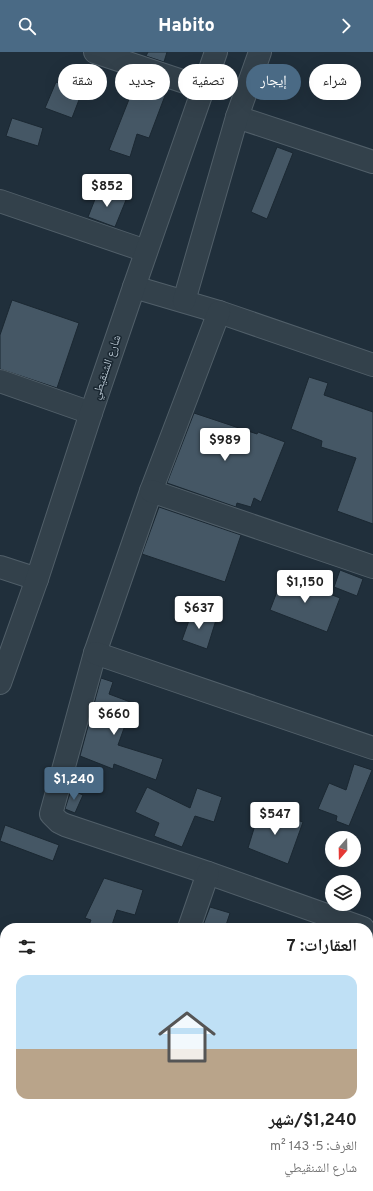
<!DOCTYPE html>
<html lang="ar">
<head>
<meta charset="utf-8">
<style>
  body { margin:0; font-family:Overpass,"Noto Naskh Arabic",sans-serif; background:#f2f2f2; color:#222; direction:rtl; height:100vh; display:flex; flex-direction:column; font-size:15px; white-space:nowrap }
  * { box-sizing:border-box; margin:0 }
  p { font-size:13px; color:#767676 }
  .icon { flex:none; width:22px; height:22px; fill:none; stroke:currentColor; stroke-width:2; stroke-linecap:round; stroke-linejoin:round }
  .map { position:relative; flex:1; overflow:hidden; direction:ltr }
  .panel { position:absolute; left:0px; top:871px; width:373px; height:268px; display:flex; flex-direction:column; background:#fff; border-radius:16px 16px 0 0; box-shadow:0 4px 16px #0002; direction:rtl }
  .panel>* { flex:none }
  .banner { position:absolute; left:12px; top:12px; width:349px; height:36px; direction:rtl; display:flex; gap:8px }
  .needle { width:26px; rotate:200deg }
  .buttons { position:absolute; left:325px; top:779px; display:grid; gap:8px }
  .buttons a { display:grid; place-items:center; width:36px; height:36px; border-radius:50%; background:#fff; box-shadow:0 4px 16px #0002; font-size:20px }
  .price { position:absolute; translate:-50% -34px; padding:0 9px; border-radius:4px; background:#fff; color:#222; font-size:13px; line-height:26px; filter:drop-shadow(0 1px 2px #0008) }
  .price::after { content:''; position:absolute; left:50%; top:24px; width:12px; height:9px; margin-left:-6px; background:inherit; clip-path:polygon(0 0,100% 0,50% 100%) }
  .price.selected { background:#4a6a85; color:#fff }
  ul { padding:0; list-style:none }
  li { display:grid; align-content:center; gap:8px; height:212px; padding:0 16px }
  li span { display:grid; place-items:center; height:124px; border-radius:12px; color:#555 }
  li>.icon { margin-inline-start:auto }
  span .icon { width:72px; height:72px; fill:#fffc; stroke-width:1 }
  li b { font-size:17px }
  h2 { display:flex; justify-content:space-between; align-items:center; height:48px; padding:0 16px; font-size:17px }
  .pill { padding:0 14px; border-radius:18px; background:#fff; box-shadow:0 4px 16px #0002; font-size:14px; line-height:36px }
  .pill.selected { background:#4a6a85; color:#fff }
  header { display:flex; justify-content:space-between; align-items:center; height:52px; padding:0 16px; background:#4a6a85; color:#fff; font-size:18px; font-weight:800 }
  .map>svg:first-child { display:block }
</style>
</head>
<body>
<header><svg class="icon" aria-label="forward" viewBox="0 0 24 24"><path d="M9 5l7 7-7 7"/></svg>Habito<svg class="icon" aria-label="search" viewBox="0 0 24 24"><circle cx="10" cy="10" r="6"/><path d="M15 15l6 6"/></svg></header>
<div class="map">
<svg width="373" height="1139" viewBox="0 0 373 1139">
  <rect width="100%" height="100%" fill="#202f3b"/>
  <g fill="#455765" stroke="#1b2832">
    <polygon points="148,0 167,0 164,10 146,4"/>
    <polygon points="137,27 155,33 154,36 166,41 149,86 137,82 130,105 109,98"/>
    <polygon points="56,30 82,40 72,66 45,56"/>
    <polygon points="12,66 43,76 38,94 6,84"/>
    <polygon points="277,95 293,101 267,167 251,160"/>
    <polygon points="99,137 126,148 115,175 88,165"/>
    <polygon points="12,248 79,271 57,336 0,317 0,283"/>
    <polygon points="309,325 328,331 324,343 373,360 373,472 337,459 356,406 321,395 322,389 291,377"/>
    <polygon points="194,361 257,382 258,380 285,390 261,450 254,446 251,455 237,451 236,455 167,431"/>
    <polygon points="159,455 241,483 225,530 142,502"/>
    <polygon points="340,518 363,527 357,544 334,535"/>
    <polygon points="283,524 340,546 327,580 270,558"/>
    <polygon points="192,560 216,568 207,597 182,588"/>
    <polygon points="101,626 113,630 109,642 133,651 118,693 163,707 156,728 114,712 113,717 80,704"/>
    <polygon points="354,712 372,718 349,774 336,769 337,764 318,757 329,731 346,738"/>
    <polygon points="147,735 190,756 197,736 222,745 214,770 195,764 182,795 154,784 159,771 135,760"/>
    <polygon points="71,738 83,743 75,761 65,757"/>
    <polygon points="260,757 303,770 288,812 248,796"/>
    <polygon points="5,773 59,793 53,809 0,789"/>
    <polygon points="104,826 143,838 135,863 117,858 111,876 88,876 91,868 85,866"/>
    <polygon points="210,855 230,861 225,876 202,876"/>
  </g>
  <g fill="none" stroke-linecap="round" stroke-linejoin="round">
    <defs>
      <g id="minor">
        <polyline points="95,0 203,36"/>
        <polyline points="237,65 373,110"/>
        <polyline points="0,149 146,199"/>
        <polyline points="134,235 219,260 373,313"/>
        <polyline points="184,249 237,65 260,0"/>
        <polyline points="219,260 151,439 95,601 51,762 59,770 65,773 208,821 363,876"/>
        <polyline points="0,329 91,361"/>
        <polyline points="151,439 373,515"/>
        <polyline points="0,515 37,527"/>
        <polyline points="95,601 373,696"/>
        <polyline points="0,631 37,527 91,361 134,235 216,0"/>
        <polyline points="189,876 208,821"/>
        <polyline points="368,1035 373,1021"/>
        <polyline points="0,1114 5,1116"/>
        <polyline points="55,1134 69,1139"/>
        <polyline points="336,1139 338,1134"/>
      </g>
    </defs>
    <use href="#minor" stroke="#515f69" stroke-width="24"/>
    <use href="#minor" stroke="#33414b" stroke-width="22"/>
  </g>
  <g text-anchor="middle" stroke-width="3" stroke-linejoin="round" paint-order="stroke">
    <g font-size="12" fill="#aebcc7" stroke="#192630">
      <text transform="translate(106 315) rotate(-71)" y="4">شارع الشنقيطي</text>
    </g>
  </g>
</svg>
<div class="buttons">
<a><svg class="needle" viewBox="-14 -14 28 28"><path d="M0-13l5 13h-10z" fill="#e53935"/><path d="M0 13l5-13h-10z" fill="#767676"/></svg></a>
<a><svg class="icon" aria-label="layers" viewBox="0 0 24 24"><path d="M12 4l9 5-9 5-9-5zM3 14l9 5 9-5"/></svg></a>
</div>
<b class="price" style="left:107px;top:156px">$852</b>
<b class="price" style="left:225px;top:410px">$989</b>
<b class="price" style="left:305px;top:552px">$1,150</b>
<b class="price" style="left:199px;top:578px">$637</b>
<b class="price" style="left:114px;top:684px">$660</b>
<b class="price selected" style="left:74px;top:749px">$1,240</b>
<b class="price" style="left:275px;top:784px">$547</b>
<div class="banner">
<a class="pill">شراء</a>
<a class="pill selected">إيجار</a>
<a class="pill">تصفية</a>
<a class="pill">جديد</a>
<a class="pill">شقة</a>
</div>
<section class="panel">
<h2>العقارات: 7<svg class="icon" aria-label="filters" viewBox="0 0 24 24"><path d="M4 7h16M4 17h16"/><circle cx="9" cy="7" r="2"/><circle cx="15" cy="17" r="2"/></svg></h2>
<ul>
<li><span style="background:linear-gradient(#bfe0f5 60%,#b9a48a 0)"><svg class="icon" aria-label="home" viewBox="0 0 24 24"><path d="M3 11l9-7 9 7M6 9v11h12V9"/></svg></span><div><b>$1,240/شهر</b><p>الغرف: 5 · 143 m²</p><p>شارع الشنقيطي</p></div></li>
</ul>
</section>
</div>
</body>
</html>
